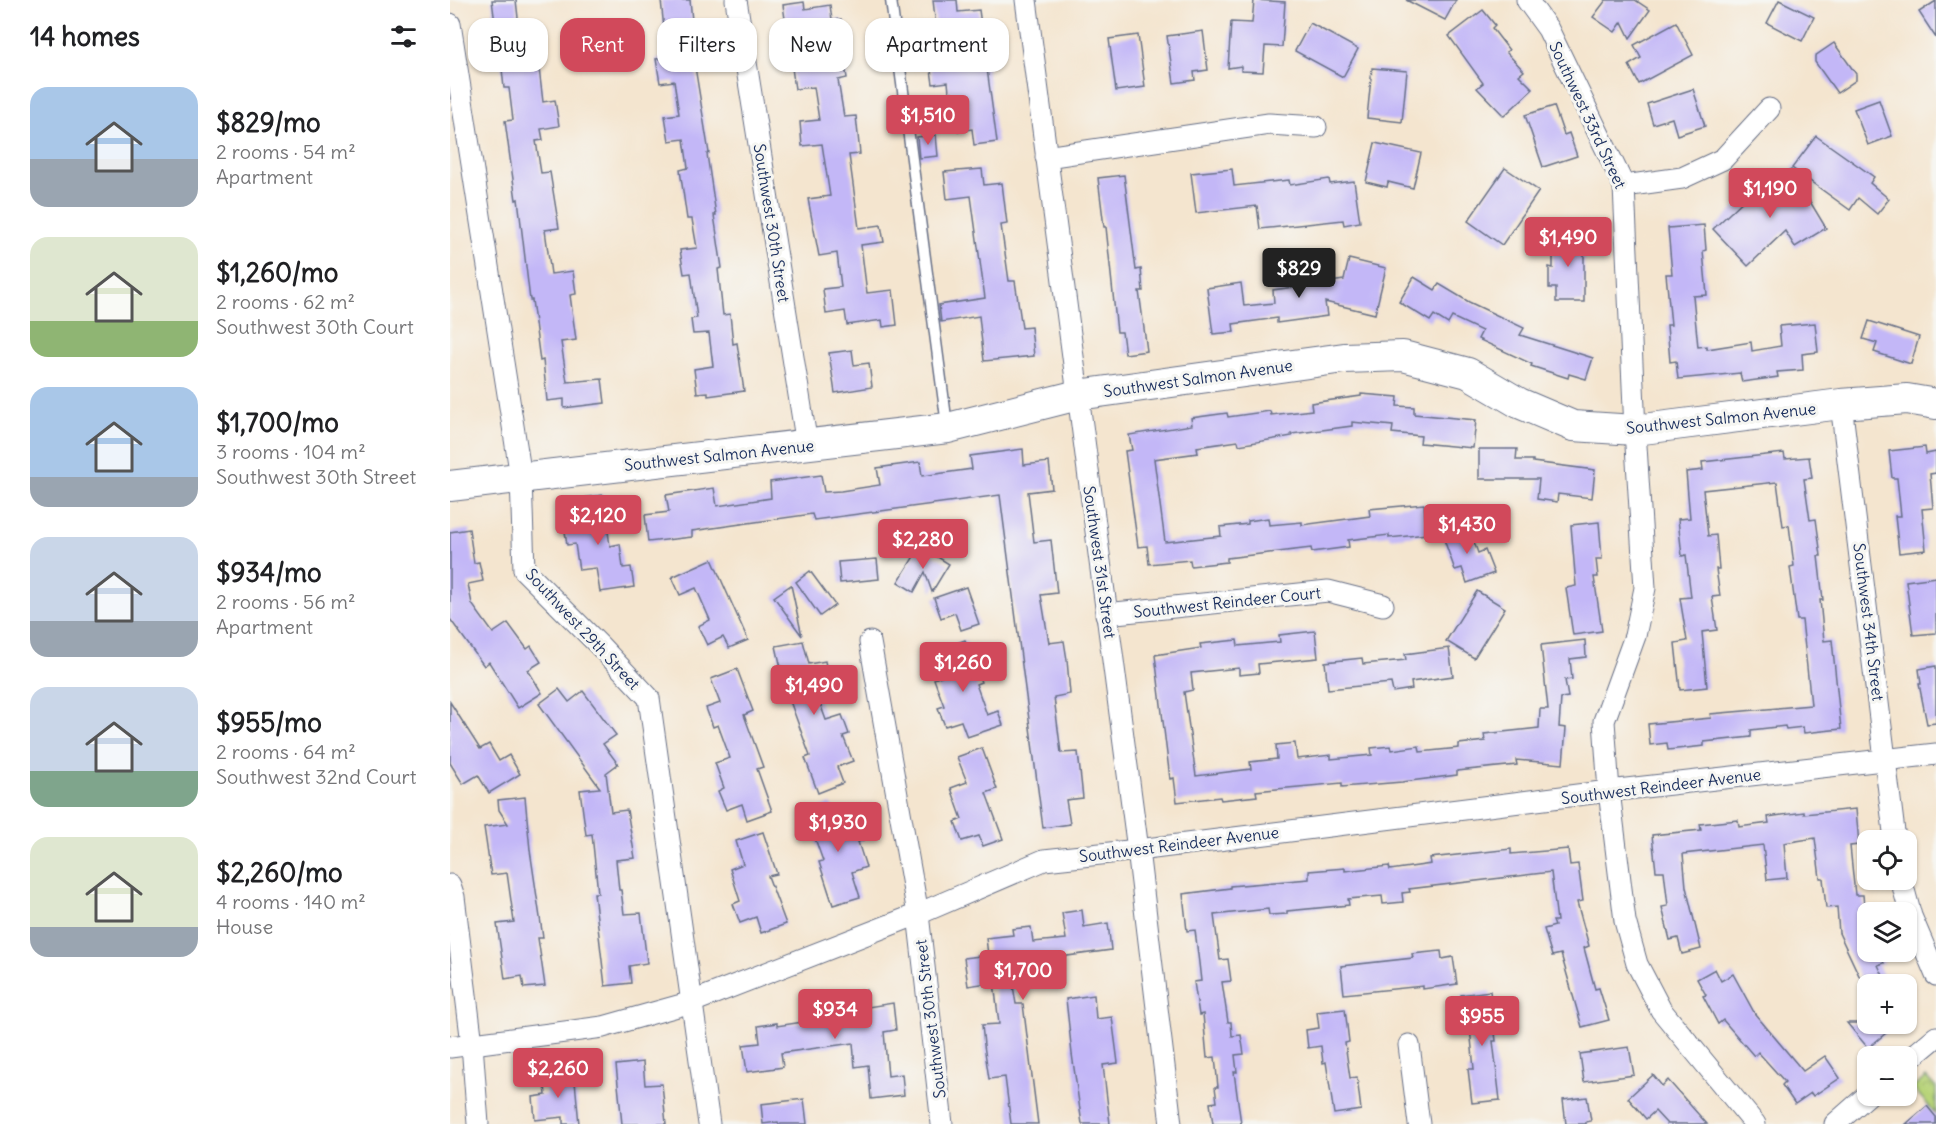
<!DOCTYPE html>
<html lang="en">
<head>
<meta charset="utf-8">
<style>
  body { margin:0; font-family:Delius,sans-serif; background:#f6f6f6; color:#202124; height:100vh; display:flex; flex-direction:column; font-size:22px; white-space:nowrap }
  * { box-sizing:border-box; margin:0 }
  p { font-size:20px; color:#757577 }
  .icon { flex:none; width:33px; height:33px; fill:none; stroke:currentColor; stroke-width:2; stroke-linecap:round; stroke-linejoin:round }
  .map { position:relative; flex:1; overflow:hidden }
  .drawer { display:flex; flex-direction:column; background:#fff; width:450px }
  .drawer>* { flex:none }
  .hud { position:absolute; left:18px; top:18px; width:570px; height:54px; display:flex; gap:12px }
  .fabs { position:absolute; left:1407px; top:830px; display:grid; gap:12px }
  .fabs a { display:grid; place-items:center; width:60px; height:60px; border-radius:12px; background:#fff; box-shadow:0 2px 4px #0004; font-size:30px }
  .price { position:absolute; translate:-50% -51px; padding:0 14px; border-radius:6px; background:#d1495b; color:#fff; font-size:20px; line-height:39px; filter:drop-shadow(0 2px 3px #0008) }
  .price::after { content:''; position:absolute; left:50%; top:36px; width:18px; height:14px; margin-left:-9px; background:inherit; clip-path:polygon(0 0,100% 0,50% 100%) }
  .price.current { background:#222; color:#fff }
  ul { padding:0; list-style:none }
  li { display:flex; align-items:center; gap:18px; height:150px; padding:0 30px }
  li span { display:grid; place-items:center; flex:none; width:168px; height:120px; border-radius:18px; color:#555 }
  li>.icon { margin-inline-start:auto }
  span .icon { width:72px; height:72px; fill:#fffc; stroke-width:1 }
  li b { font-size:26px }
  h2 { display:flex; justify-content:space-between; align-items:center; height:72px; padding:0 30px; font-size:26px }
  .pill { padding:0 21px; border-radius:18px; background:#fff; box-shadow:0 2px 4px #0004; font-size:21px; line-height:54px }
  .pill.current { background:#d1495b; color:#fff }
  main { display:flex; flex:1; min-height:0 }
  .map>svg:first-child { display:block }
</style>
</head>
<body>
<main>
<section class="drawer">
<h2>14 homes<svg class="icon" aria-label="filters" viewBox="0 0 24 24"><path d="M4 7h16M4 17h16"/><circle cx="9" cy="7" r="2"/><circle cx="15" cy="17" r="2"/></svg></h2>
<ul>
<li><span style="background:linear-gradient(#a9c7e8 60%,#9aa5b1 0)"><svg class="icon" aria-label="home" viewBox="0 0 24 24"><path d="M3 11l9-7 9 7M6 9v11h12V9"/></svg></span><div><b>$829/mo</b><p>2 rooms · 54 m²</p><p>Apartment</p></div></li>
<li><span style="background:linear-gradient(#dfe7d0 70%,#8fb573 0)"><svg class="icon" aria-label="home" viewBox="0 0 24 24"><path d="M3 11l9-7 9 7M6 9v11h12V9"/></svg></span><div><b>$1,260/mo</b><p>2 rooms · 62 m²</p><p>Southwest 30th Court</p></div></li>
<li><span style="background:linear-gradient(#a9c7e8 75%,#9aa5b1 0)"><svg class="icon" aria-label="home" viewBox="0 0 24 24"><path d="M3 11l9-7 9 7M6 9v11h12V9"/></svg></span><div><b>$1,700/mo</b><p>3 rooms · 104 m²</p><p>Southwest 30th Street</p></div></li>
<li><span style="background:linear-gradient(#c9d6e8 70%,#9aa5b1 0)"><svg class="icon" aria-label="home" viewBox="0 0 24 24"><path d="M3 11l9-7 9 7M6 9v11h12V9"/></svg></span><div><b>$934/mo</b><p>2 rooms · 56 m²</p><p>Apartment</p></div></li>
<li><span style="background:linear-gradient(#c9d6e8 70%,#7fa58c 0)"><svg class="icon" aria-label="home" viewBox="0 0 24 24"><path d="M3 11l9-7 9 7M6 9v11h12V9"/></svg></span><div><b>$955/mo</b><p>2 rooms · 64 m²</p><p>Southwest 32nd Court</p></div></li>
<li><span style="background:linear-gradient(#dfe7d0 75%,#9aa5b1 0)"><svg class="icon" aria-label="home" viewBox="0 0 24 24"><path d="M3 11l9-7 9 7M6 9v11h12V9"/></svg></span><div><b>$2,260/mo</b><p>4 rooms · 140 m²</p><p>House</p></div></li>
</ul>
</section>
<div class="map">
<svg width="1486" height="1124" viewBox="0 0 1486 1124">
  <defs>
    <pattern id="park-crowns" width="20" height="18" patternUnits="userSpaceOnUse" patternTransform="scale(1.5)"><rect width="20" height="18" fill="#b8d479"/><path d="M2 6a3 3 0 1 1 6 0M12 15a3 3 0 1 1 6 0" fill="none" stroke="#9eb66b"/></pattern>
  </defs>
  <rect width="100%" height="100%" fill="#f6f6f2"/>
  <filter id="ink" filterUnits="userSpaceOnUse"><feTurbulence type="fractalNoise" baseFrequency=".0167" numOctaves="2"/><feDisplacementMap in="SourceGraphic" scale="12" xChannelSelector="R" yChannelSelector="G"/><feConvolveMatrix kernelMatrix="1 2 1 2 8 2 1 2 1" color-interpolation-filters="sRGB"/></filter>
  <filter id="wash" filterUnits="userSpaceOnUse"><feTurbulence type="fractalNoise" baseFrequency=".008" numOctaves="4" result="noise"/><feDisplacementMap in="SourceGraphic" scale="24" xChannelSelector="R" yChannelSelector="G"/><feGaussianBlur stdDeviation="1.35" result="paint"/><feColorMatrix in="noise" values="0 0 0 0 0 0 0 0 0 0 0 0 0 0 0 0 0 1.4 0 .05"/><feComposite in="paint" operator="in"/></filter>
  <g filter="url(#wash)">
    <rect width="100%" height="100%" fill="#f4e5cf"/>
    <polygon fill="url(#park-crowns)" stroke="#6a826c" stroke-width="1.5" points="1476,1077 1486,1088 1486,1114 1463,1088"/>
    <g id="blocks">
      <g fill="#c3b7f7">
        <polygon points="42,0 66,0 73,62 88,60 93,102 105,100 109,126 91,129 93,140 86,141 91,173 100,172 109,228 95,230 101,274 123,271 126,294 120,295 126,340 111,342 117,382 152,379 155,403 114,408 114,399 97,401 93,360 90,361 82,300 80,300 68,199 66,200 60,158 55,121 63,120 59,88 54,88 48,31 46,31"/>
        <polygon points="211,0 240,0 244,41 241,42 259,153 257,154 266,215 264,215 272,268 268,269 273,315 280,314 283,344 287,343 294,391 258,396 258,392 247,393 244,369 263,366 259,333 243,334 241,319 247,318 241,273 234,274 230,250 247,248 242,219 237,219 230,170 238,168 234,139 219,141 215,116 229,114 224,81 210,83 206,59 217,58"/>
        <polygon points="483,0 507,0 508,12 529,10 547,142 524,145 522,129 508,131 502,92 499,92 498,82 483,84 479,56 489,55"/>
        <polygon points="804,0 835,2 832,47 815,46 813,72 791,71 791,66 778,68 781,22 802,23"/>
        <polygon points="956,0 1006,0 995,20"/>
        <polygon points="1156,0 1185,0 1200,10 1180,38 1172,22 1165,32 1143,17"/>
        <polygon points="1329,0 1364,17 1352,41 1317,23"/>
        <polygon points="1486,1 1486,38 1469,12"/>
        <polygon points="354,2 355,9 380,5 382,20 391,19 393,36 400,35 402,51 393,52 397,78 388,80 394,117 406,116 410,154 399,155 409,228 431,225 434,242 411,245 417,293 443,290 447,325 433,327 432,320 397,325 395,311 376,314 373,289 391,287 387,253 369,256 358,199 380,196 372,144 352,146 350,122 369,120 364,87 345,89 333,5"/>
        <polygon points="1033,10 1045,25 1042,28 1059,50 1056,52 1074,71 1069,75 1083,89 1054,116 1027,88 1033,83 999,36"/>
        <polygon points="1226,22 1243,55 1189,84 1179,65 1191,58 1184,45"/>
        <polygon points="860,23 908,49 893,77 845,51"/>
        <polygon points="753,31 758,70 744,72 745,80 724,83 717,36"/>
        <polygon points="688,35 695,87 666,91 659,39"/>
        <polygon points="1384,43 1406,74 1406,80 1387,93 1365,62 1365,56"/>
        <polygon points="922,68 957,71 952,122 917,118"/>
        <polygon points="1243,89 1255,126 1227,135 1222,118 1203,124 1197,104"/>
        <polygon points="1429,100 1442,136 1418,145 1404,109"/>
        <polygon points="1104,106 1114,135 1119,133 1127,156 1093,167 1075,115"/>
        <polygon points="486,135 488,156 469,158 467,137"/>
        <polygon points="1366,136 1424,177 1420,183 1439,199 1427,214 1408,198 1400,210 1342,168"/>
        <polygon points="925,143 971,153 963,188 938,182 937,187 916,182"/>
        <polygon points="1055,168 1089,191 1052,245 1018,221"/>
        <polygon points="532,169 534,185 552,183 557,224 551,225 559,281 565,281 572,328 581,327 584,356 534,361 529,316 491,322 489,305 535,298 521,196 497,199 494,172"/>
        <polygon points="782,169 784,186 839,180 840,185 879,179 880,184 904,181 910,222 894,225 893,220 810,229 807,206 746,213 741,173"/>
        <polygon points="1341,170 1376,228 1345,247 1335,231 1298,266 1263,229 1298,196"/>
        <polygon points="674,175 686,270 691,269 693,291 689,291 697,351 675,354 672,332 667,332 656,227 654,227 648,178"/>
        <polygon points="1254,225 1256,250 1253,251 1257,295 1243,296 1248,347 1257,346 1257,349 1301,342 1302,351 1331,346 1329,326 1365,323 1368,352 1352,354 1353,370 1327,372 1328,377 1292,382 1290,373 1228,379 1226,361 1220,362 1217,325 1221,325 1216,274 1222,274 1218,228"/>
        <polygon points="1103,234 1134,234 1134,302 1106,302 1106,288 1099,288 1099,267 1103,268"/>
        <polygon points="899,259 936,268 925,314 875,302 877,316 827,323 827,318 783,324 784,332 763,334 757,288 791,283 794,306 824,303 823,290 894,280"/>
        <polygon points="964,277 985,290 989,284 1019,302 1074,328 1070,335 1143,358 1136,379 1119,374 1118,378 1081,366 1082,364 1028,339 1032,331 1002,317 998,324 984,315 980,321 949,302"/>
        <polygon points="1419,321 1469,337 1461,364 1424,352 1427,343 1413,339"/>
        <polygon points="402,350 404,365 419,363 422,387 385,393 379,353"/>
        <polygon points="911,394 948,397 947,406 964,407 964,414 1026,420 1023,448 970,443 971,436 942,433 943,426 902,422 902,426 841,434 842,436 789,445 788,441 747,447 748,453 704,459 715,542 771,536 770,527 798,524 798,521 818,518 819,525 852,522 852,525 920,516 919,509 974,504 977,534 939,538 939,535 898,540 899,547 862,552 861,548 777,558 777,562 741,566 740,560 699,564 697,546 688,547 675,451 682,450 679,435 742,425 741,418 777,413 778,417 820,411 821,415 862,410 861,403 911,396"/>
        <polygon points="1475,447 1476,454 1486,452 1486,473 1480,474 1483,508 1472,509 1476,550 1449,553 1445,516 1451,516 1447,478 1442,478 1439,451"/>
        <polygon points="573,449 574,465 599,462 602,489 578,492 584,542 601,540 607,593 591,595 599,643 614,641 617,660 620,694 604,697 611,753 628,752 633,798 616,800 620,824 593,828 550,495 364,520 362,514 242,531 242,537 198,542 195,515 219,512 216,495 264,488 267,506 321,498 320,482 371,475 374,492 391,491 430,485 427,468 470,462 472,476 522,469 520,456"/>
        <polygon points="1029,449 1067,449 1066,460 1083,460 1083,462 1145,470 1142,498 1108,494 1107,502 1087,499 1089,479 1029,479"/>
        <polygon points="1334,453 1335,459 1359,457 1362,478 1354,479 1360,520 1366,519 1371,556 1368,556 1373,600 1370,600 1374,641 1382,640 1391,729 1354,733 1353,727 1336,729 1335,726 1301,730 1301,737 1254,742 1254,746 1218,750 1217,743 1200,745 1198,724 1261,718 1260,714 1361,705 1352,620 1347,620 1340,567 1344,566 1339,525 1333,526 1327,482 1253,490 1258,536 1266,535 1269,569 1266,569 1270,596 1262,597 1267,630 1252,632 1257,687 1230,690 1225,643 1237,641 1230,598 1241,597 1236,555 1232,556 1228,519 1240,518 1236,472 1253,470 1252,462"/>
        <polygon points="153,495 160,546 170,544 173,568 181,567 184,587 150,592 146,568 129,570 125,544 117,545 114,525 130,522 126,499"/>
        <polygon points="1149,522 1152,559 1146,559 1148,577 1144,577 1152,631 1123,635 1116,588 1126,586 1121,525"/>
        <polygon points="1018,525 1028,553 1035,550 1044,573 1017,583 1012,568 1005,570 992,534"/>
        <polygon points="19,529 24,563 29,562 33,581 18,584 22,604 43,633 58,623 77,649 81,646 91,662 78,670 92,693 68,708 39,662 34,666 0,619 0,532"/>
        <polygon points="465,543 499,564 482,592 475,572 464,592 448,582 468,550"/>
        <polygon points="262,559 298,640 279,648 273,637 257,645 248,626 260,620 246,588 230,595 222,577"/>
        <polygon points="427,559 429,579 390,583 388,562"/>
        <polygon points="360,571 385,605 370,616 346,582"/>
        <polygon points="1486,577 1486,633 1463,635 1456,581"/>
        <polygon points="341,585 352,636 324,597"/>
        <polygon points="516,587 529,624 511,630 505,613 491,618 484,598"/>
        <polygon points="1027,591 1055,608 1024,658 996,641"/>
        <polygon points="865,631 868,658 808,664 809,673 789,675 789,668 741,673 743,690 734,692 746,776 801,769 800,762 827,759 826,745 845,743 847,759 881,755 881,759 922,755 921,748 941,746 942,750 969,746 970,752 1009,748 1009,744 1035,741 1034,734 1089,728 1090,709 1098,709 1091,645 1135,640 1136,657 1120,659 1122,679 1115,680 1118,697 1111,698 1109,727 1116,728 1113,764 1066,760 1067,765 1007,771 1007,775 952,782 892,787 892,783 806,791 807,796 771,800 770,797 727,802 724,778 720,779 705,655 751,648 750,644 787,640 788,646 830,642 829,635"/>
        <polygon points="515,640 531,682 526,684 537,715 548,711 553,725 517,737 511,721 495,726 488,708 494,706 484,679 498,673 489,650"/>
        <polygon points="353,641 359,664 375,661 379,681 363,684 376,720 392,715 399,734 393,736 403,761 387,767 393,783 368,793 355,758 360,756 336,690 326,646"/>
        <polygon points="999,648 1003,676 961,682 962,689 943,692 941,683 878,689 875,662 912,658 913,664 956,660 955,654"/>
        <polygon points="1486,666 1486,723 1477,724 1469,684 1471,684 1469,669"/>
        <polygon points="287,669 303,711 294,715 313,767 307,769 322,811 297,820 292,804 276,810 268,791 274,788 265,763 280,758 268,725 263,727 256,708 270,703 261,679"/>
        <polygon points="109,689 119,702 133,691 166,735 153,744 168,764 156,773 161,812 177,810 185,858 166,860 169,890 171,890 174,914 191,913 197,963 179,966 181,983 155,986 144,893 148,893 142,834 136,835 130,790 150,788 89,704"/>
        <polygon points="0,702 30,749 39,744 49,761 59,755 70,774 39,793 28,775 13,784 0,763"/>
        <polygon points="532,748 547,789 536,793 553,839 533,846 529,836 512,841 505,822 512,819 501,788 517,782 507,757"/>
        <polygon points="75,797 80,850 93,938 88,938 95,986 74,988 72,976 55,979 47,924 64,922 57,873 41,875 34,827 58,824 49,810 48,800"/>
        <polygon points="381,804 389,827 406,821 413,840 408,842 416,867 402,872 410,897 383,905 369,862 373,861 356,813"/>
        <polygon points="1406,809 1409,845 1400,846 1405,895 1413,895 1418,951 1428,951 1434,963 1428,965 1437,984 1413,984 1389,933 1387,907 1376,908 1373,878 1370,878 1365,838 1334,843 1337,878 1317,880 1313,845 1233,854 1236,887 1251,949 1232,954 1228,938 1220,940 1212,907 1218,906 1214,871 1206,871 1202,835 1251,830 1250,824 1288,820 1289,827 1319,823 1318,817 1354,812 1354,814"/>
        <polygon points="313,832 327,874 318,876 336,924 311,933 306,917 290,923 283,904 290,901 280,869 293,864 286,841"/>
        <polygon points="1061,849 1061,854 1118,849 1120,865 1128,864 1133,901 1127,902 1139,946 1134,948 1145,989 1149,988 1159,1020 1132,1027 1111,954 1102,956 1094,929 1105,926 1103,921 1107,921 1101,872 959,889 960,892 952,893 953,902 933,904 932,896 898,899 899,905 837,911 837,914 819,915 818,909 764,915 770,960 778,959 781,981 772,982 778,1022 781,1022 782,1036 791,1035 794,1054 785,1055 787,1072 784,1072 791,1124 763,1124 760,1103 767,1102 765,1087 768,1087 765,1057 757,1058 753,1014 749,1015 744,982 751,981 749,963 745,930 737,931 733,894 780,888 780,886 859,879 859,871 895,868 895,871 939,866 940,870 981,864 980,858"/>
        <polygon points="632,910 634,927 658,923 661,950 603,958 605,967 561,973 566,1004 573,1004 588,1124 561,1124 555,1077 539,1079 534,1045 532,1025 549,1024 544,982 518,986 514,958 538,955 536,938 563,935 562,929 581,927 583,942 616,939 612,913"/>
        <polygon points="991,951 992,959 1003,957 1007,984 973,989 973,986 894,994 891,966 963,958 962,954"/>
        <polygon points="1265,969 1271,981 1283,974 1305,1014 1353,1071 1375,1056 1390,1078 1363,1096 1361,1093 1345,1104 1332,1085 1335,1082 1308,1052 1304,1056 1273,1020 1268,1024 1253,996 1256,995 1247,979"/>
        <polygon points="416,990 418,1007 443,1003 446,1030 434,1032 438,1076 452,1074 454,1095 421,1099 418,1065 405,1067 403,1043 331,1053 333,1067 297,1072 293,1045 310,1043 308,1026 327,1023 327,1026 366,1020 364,1004 397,1000 396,992"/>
        <polygon points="1040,991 1046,1041 1043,1041 1050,1100 1022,1103 1018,1069 1024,1069 1020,1028 1016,1028 1011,995"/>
        <polygon points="644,995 646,1019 662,1017 668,1063 653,1065 660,1124 632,1124 622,1054 616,999"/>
        <polygon points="895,1009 899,1042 895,1043 900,1078 907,1077 911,1110 884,1114 876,1062 873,1063 871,1046 858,1048 856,1030 869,1028 867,1012"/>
        <polygon points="1397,1023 1448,1023 1418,1048"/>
        <polygon points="1179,1047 1184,1075 1134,1082 1130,1054"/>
        <polygon points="193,1062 195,1085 212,1084 216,1124 172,1124 166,1065"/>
        <polygon points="124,1071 129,1124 113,1124 113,1117 85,1120 83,1097 96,1095 94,1074"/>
        <polygon points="1203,1075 1212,1086 1218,1080 1257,1124 1217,1124 1205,1111 1196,1119 1178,1098"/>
        <polygon points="1137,1097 1141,1121 1136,1122 1136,1124 1116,1124 1113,1100"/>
        <polygon points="354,1099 357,1124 329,1124 328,1122 313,1124 311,1104"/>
        <polygon points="1477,1106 1486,1117 1486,1124 1456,1124"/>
      </g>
    </g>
  </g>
  <g filter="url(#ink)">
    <use href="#blocks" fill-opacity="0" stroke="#676f86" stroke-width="1.5"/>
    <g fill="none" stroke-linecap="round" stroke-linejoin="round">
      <defs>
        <polyline id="lane" points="441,0 497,425"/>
        <g id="street">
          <polyline points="286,0 357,445"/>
          <polyline points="576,0 688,850 721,1124"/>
          <polyline points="1077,0 1098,29 1174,186 1185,430 1195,588 1185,636 1154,721 1159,791 1175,921 1187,964 1211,1010 1305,1124"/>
          <polyline points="0,24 71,477 74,570 150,646 199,698 259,1124"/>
          <polyline points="596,157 819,124 866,127"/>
          <polyline points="1174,186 1232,178 1273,159 1319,109"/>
          <polyline points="1391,404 1445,840"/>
          <polyline points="656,614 878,591 933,605"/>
          <polyline points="420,642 468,914 492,1124"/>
          <polyline points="1451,879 1461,916 1486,975"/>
          <polyline points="0,885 4,897 22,1044 28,1124"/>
          <polyline points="959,1045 969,1124"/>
          <polyline points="0,1047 153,1027 242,1002 468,914 594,860 688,850 1159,791 1486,754"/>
          <polyline points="1456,1062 1486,1037"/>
          <polyline points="1385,1124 1418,1095"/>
        </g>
        <polyline id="secondary" points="0,486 498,428 628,395 894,358 953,356 1018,373 1069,403 1123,426 1185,430 1391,404 1457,399 1486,404"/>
      </defs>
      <use href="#lane" stroke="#676f86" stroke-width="13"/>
      <use href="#street" stroke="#676f86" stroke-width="23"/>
      <use href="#secondary" stroke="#676f86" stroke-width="32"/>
      <use href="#lane" stroke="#fff" stroke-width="10"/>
      <use href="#street" stroke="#fff" stroke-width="21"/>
      <use href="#secondary" stroke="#fff" stroke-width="30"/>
    </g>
  </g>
  <g text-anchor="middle" stroke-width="6" stroke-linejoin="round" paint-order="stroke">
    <g font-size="16" fill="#1b2f5e" stroke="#f6f6f2">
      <text transform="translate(1138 115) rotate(65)" y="6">Southwest 33rd Street</text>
      <text transform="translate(322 223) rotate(81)" y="6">Southwest 30th Street</text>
      <text transform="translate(748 378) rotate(-8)" y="6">Southwest Salmon Avenue</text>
      <text transform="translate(1271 418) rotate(-6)" y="6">Southwest Salmon Avenue</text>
      <text transform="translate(269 455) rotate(-6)" y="6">Southwest Salmon Avenue</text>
      <text transform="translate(650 562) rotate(82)" y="6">Southwest 31st Street</text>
      <text transform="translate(777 602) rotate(-6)" y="6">Southwest Reindeer Court</text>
      <text transform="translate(1419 622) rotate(83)" y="6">Southwest 34th Street</text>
      <text transform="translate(133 629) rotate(47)" y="6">Southwest 29th Street</text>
      <text transform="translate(1211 786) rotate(-7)" y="6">Southwest Reindeer Avenue</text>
      <text transform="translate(729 844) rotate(-7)" y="6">Southwest Reindeer Avenue</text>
      <text transform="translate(480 1019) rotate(-97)" y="6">Southwest 30th Street</text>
    </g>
  </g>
</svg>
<div class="fabs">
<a><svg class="icon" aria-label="locate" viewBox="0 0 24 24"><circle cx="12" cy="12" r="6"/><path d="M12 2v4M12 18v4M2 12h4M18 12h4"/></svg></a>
<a><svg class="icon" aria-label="layers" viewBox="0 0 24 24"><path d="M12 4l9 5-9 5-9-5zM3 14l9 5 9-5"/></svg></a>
<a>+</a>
<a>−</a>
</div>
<b class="price" style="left:478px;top:146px">$1,510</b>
<b class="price" style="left:1320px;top:219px">$1,190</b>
<b class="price" style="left:1118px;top:268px">$1,490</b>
<b class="price current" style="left:849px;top:299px">$829</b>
<b class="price" style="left:148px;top:546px">$2,120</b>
<b class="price" style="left:1017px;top:555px">$1,430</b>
<b class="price" style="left:473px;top:570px">$2,280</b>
<b class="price" style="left:513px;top:693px">$1,260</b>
<b class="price" style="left:364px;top:716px">$1,490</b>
<b class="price" style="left:388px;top:853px">$1,930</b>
<b class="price" style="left:573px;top:1001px">$1,700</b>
<b class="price" style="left:385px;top:1040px">$934</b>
<b class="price" style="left:1032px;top:1047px">$955</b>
<b class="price" style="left:108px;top:1099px">$2,260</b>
<div class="hud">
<a class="pill">Buy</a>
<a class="pill current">Rent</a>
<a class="pill">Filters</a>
<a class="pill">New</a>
<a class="pill">Apartment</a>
</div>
</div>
</main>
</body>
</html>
